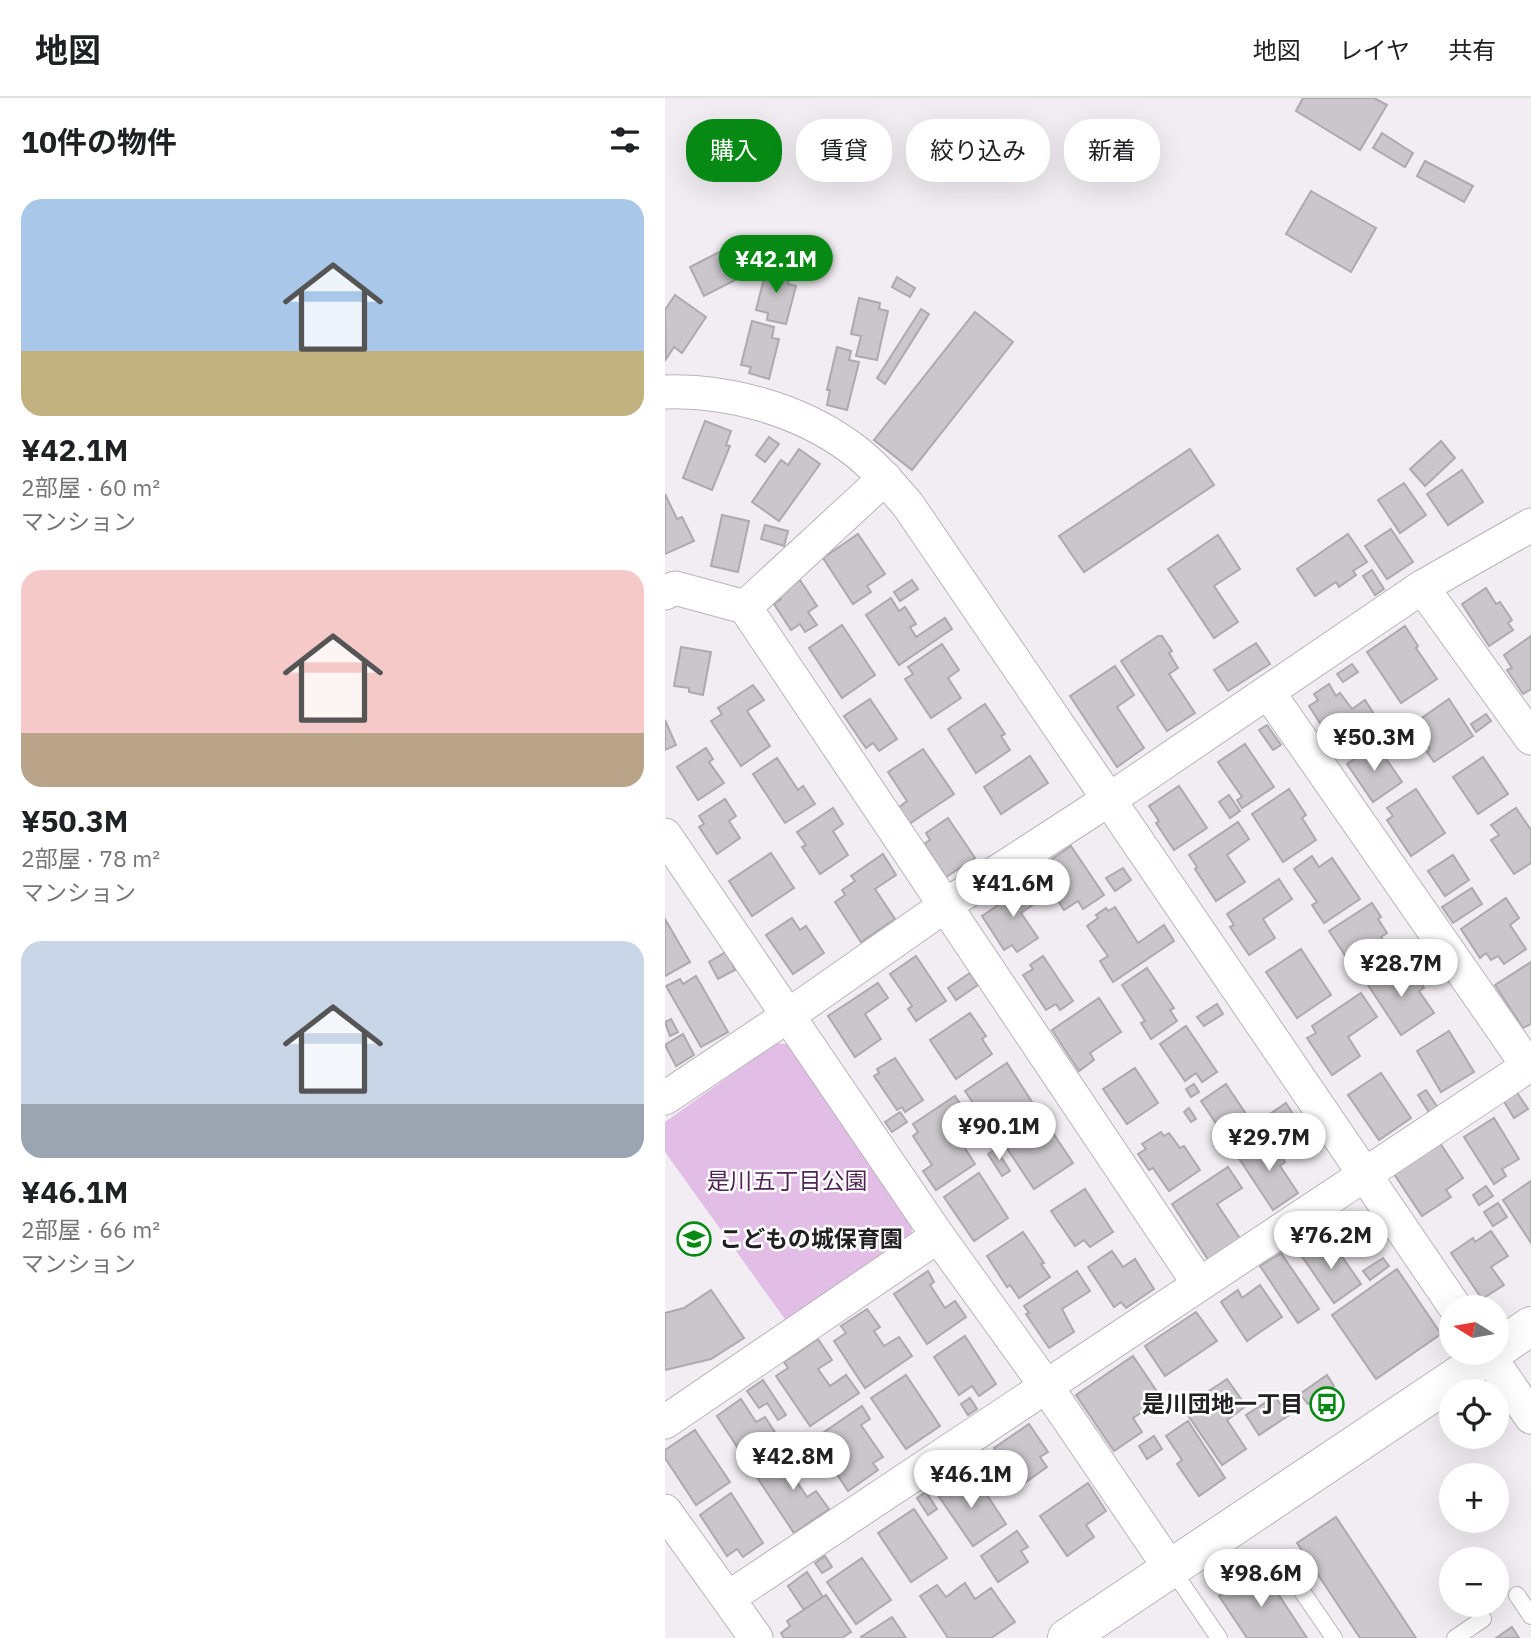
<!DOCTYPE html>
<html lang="ja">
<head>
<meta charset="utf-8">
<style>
  body { margin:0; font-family:"IBM Plex Sans","Noto Sans JP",sans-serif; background:#f6f6f6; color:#202124; height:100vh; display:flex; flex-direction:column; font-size:26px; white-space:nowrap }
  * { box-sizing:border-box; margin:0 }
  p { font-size:23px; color:#757577 }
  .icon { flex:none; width:38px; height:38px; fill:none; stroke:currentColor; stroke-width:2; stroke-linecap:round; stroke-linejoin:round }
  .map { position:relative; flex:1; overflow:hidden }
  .sheet { display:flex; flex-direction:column; background:#fff; width:665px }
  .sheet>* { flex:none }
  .banner { position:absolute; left:21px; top:21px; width:665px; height:63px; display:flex; gap:14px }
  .needle { width:46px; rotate:281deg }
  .controls { position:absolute; left:774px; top:1197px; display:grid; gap:14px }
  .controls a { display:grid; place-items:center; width:70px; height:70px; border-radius:50%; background:#fff; box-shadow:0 7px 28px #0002; font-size:35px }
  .price { position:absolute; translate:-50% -60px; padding:0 16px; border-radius:24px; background:#fff; color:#222; font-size:23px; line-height:46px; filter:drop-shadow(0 2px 4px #0008) }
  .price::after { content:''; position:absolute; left:50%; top:42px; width:21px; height:16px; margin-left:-10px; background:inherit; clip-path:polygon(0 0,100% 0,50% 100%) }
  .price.active { background:#068a14; color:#fff }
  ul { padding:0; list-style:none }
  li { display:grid; align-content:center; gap:14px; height:371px; padding:0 21px }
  li span { display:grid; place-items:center; height:217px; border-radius:21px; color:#555 }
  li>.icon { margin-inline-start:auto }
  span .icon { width:126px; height:126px; fill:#fffc; stroke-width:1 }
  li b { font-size:30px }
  h2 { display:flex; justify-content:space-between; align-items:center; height:84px; padding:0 21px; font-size:30px }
  .tag { padding:0 24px; border-radius:28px; background:#fff; box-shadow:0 7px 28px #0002; font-size:24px; line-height:63px }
  .tag.active { background:#068a14; color:#fff }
  header { display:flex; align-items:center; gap:42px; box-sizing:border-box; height:98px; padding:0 35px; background:#fff; border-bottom:2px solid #e0e0e0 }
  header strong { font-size:33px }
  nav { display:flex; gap:38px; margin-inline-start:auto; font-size:24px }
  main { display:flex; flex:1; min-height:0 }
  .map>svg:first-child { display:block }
</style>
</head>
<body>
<header>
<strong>地図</strong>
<nav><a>地図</a><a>レイヤ</a><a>共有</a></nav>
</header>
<main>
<section class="sheet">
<h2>10件の物件<svg class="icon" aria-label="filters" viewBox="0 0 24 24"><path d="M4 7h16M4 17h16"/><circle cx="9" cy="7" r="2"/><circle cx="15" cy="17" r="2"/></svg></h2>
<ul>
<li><span style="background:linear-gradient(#a9c7e8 70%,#c2b280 0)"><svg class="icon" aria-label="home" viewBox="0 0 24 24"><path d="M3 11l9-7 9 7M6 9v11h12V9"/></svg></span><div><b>¥42.1M</b><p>2部屋 · 60 m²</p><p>マンション</p></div></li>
<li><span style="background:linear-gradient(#f6c9c9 75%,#b9a48a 0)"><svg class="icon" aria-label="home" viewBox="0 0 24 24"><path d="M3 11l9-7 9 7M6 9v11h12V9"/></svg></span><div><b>¥50.3M</b><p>2部屋 · 78 m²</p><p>マンション</p></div></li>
<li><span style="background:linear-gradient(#c9d6e8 75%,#9aa5b1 0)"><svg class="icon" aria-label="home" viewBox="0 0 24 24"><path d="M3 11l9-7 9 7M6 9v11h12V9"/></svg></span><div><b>¥46.1M</b><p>2部屋 · 66 m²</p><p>マンション</p></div></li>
</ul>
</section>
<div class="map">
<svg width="866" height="1540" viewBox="0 0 866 1540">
  <rect width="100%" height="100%" fill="#f1edf2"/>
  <polygon fill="#e2bde6" points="111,945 128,947 248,1119 246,1142 122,1224 0,1054 0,1024"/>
  <g fill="#cac6cb" stroke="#ada9ae" stroke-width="2">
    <polygon points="638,0 709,0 722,7 695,52 631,13"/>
    <polygon points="717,35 748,55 740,69 708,50"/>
    <polygon points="760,63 808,88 799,104 752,78"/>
    <polygon points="646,93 711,130 686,174 621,136"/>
    <polygon points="68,147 82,176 39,198 25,169"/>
    <polygon points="102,168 126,175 123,186 131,188 121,226 102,222 103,215 91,212"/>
    <polygon points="232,179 250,190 245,199 227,189"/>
    <polygon points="10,197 41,219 17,255 9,249 1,261 0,212"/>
    <polygon points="194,200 215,205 214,211 223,213 212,262 191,258 196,238 186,236"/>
    <polygon points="256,211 264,216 220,286 212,280"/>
    <polygon points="310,214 348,244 247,372 209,342"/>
    <polygon points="87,223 109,229 107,240 114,241 104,281 84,275 86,269 76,267"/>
    <polygon points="172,249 186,253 184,262 194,264 182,312 162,307 165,292 162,292"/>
    <polygon points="40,323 66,333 61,347 65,348 47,392 18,380"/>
    <polygon points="104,339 114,346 100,364 91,357"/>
    <polygon points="776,343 790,360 760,388 745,371"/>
    <polygon points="134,351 155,366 114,423 87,404 116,362 123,367"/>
    <polygon points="525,351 549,387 419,474 394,438"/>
    <polygon points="797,372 818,404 783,427 762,396"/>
    <polygon points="739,385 761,417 735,435 713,402"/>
    <polygon points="0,396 12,421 17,419 29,443 0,456"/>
    <polygon points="57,417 84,423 73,474 46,468"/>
    <polygon points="100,427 123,433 119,448 96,441"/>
    <polygon points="726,431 748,464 722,481 700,448"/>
    <polygon points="193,436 220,476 202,488 206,494 188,506 158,460"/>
    <polygon points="683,436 702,464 688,473 691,477 674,489 671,484 650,498 632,471"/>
    <polygon points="553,437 575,471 549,488 573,524 549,540 503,471"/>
    <polygon points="707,472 719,491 710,497 698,478"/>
    <polygon points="135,482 152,508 143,514 152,527 140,534 135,526 126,532 109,506 116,501 113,496"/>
    <polygon points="247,482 253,491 235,503 229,494"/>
    <polygon points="821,490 831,506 835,504 847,522 843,525 848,532 824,548 797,506"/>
    <polygon points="226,500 234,513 240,509 251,526 245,529 251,539 280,520 287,531 234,567 201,517"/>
    <polygon points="177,527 210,577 177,600 144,550"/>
    <polygon points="740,528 753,548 751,550 772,581 736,605 702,554"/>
    <polygon points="493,538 497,538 507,553 504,555 513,570 504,576 530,615 502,633 456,563"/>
    <polygon points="866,538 866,591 858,596 842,572 847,570 839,557"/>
    <polygon points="591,545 605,566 563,593 549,572"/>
    <polygon points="277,546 294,572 283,580 296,600 266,620 240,581 248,576 243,569"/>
    <polygon points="16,549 46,554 38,597 24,594 24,590 9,588"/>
    <polygon points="687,566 693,574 678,584 672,576"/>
    <polygon points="450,568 469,597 452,609 479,650 452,669 405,598"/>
    <polygon points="664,586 671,598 675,595 687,611 700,602 712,621 666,651 660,643 664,639 644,608 653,602 649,596"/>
    <polygon points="88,587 99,602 82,613 105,648 76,668 46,623 57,616 53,610"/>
    <polygon points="205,601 232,641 214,653 208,645 201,650 179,618"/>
    <polygon points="784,601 808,638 769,664 762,654 765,651 748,626"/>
    <polygon points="320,606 340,636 336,638 345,652 311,675 283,631"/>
    <polygon points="821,616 826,623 811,634 806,626"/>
    <polygon points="729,620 744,644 728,655 712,632"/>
    <polygon points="0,622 11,647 0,652"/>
    <polygon points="602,627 616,647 608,652 594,632"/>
    <polygon points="580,646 609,689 577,710 572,702 577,699 553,664"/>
    <polygon points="711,646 737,684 708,704 682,666"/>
    <polygon points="41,650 48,661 44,664 59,685 33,702 12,669"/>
    <polygon points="258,651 289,696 244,726 233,710 242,703 223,674"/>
    <polygon points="365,658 383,685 336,716 319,689"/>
    <polygon points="818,659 843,696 813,716 788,679"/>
    <polygon points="112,660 133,692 138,688 150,706 120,725 88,676"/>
    <polygon points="514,688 542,730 509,752 491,725 494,723 484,708"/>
    <polygon points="624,691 641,717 637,720 651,742 618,764 587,716"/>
    <polygon points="751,691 780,735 746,758 722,722 728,718 722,710"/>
    <polygon points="564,697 575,713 565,720 554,704"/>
    <polygon points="60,701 71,718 64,723 75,740 52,756 34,729 39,726 34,718"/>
    <polygon points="168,710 178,726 168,733 183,757 155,776 137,749 141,747 132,734"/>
    <polygon points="851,710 866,732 866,765 849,776 826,742 834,737 826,727"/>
    <polygon points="283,720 310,760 281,779 259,746 265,742 261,735"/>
    <polygon points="573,724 584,741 562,757 580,784 551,803 530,771 532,769 524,757"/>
    <polygon points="406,748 439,797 418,811 413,803 399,812 373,771"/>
    <polygon points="106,755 129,790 87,818 64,783"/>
    <polygon points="218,756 231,777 210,791 230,821 196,844 170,804 180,797 177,792 190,783 186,778"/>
    <polygon points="788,757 804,782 780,798 763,773"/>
    <polygon points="647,758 654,769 667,760 695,801 659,825 647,807 652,804 629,771"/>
    <polygon points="458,770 466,782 450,793 441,780"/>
    <polygon points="614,781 627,801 598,821 610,840 584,857 565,829 569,827 562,816"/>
    <polygon points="359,784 372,804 356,815 373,840 352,854 347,847 339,852 317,818 342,801 339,797"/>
    <polygon points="807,790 817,806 788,825 777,809"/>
    <polygon points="841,800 854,820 845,827 861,851 839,866 833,858 826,862 821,855 815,860 796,831"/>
    <polygon points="707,805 716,819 713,821 722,835 716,839 728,858 695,880 664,833"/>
    <polygon points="450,809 473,845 499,827 509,843 448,884 435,863 443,858 422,828 433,820 431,817 441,810 443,813"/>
    <polygon points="127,820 135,832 141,828 159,855 128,876 101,837"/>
    <polygon points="0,821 25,864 0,878"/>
    <polygon points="636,851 666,897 632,920 601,874"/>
    <polygon points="61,854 70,872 53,881 44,864"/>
    <polygon points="251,858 281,903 251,923 243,911 247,908 225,876"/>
    <polygon points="378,858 408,903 395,912 391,906 381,912 358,877 368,871 365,867"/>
    <polygon points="866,864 866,926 858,930 830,887"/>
    <polygon points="736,865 748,883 753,880 759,890 754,893 769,915 736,937 703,887"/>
    <polygon points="482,870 509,910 505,912 512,923 486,941 476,925 480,923 457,887"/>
    <polygon points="305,875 313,887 291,902 283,890"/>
    <polygon points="31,878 63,934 36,949 1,888 15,881 18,886"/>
    <polygon points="213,885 223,900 200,916 216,941 190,959 163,918"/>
    <polygon points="696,895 712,919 683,939 695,958 667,977 642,940 651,935 647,928"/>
    <polygon points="434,900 456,934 425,955 429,962 414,973 387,932"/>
    <polygon points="552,906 558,916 539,928 532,919"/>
    <polygon points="305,915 321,938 317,941 327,956 291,981 265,942"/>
    <polygon points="6,921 13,934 5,938 0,924"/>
    <polygon points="521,928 552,974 537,984 531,975 520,983 495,946"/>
    <polygon points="784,933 809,974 776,994 752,953"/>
    <polygon points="18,936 29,957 11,968 0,947"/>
    <polygon points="230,960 258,1002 240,1014 237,1009 232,1012 209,978 214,975 212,971"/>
    <polygon points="342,965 367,1004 326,1031 300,993"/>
    <polygon points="470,970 493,1005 462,1026 438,991"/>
    <polygon points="716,975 746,1020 714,1042 683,997"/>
    <polygon points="529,986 534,994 526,999 521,991"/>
    <polygon points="561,986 589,1028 575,1037 571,1032 560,1039 536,1003"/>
    <polygon points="761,992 773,1010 765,1016 753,997"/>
    <polygon points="851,993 863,1011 849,1020 838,1002"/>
    <polygon points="290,998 303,1018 286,1029 310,1066 271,1092 258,1073 267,1067 248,1038 253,1034 248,1026"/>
    <polygon points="621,1005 628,1016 610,1029 602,1018"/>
    <polygon points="524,1010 531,1021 526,1024 519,1014"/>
    <polygon points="235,1014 242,1024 227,1034 220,1024"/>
    <polygon points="829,1020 854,1061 837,1071 841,1078 829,1086 799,1039"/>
    <polygon points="380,1023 408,1065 369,1091 341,1049"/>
    <polygon points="626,1024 631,1031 619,1039 614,1031"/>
    <polygon points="496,1034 499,1038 504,1035 515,1050 519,1048 535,1072 504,1093 488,1070 484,1072 473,1056 481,1051 477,1046"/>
    <polygon points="603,1039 620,1064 615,1068 633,1095 608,1112 573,1059"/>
    <polygon points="565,1040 574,1053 566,1058 558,1045"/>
    <polygon points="775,1045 798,1080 781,1092 786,1099 757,1118 729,1076"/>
    <polygon points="331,1051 345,1073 337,1078 323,1056"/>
    <polygon points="563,1069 577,1090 552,1106 576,1142 544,1163 507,1106"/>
    <polygon points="314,1075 343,1120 309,1143 279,1099"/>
    <polygon points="866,1083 866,1145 838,1102"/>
    <polygon points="821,1088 828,1098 814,1107 808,1097"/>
    <polygon points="420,1091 448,1134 425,1149 419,1142 410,1148 386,1113"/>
    <polygon points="833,1105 842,1119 828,1128 819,1114"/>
    <polygon points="826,1133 843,1158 826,1169 839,1187 817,1201 786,1155 808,1140 810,1144"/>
    <polygon points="358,1134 379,1165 376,1166 385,1179 354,1200 345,1187 342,1189 322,1158"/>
    <polygon points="654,1145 659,1153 669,1147 696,1186 669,1205 636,1157"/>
    <polygon points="447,1153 458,1169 470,1161 489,1191 461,1210 456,1204 449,1209 423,1169"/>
    <polygon points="616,1155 654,1211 633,1225 595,1168"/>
    <polygon points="718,1160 724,1168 705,1182 698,1173"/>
    <polygon points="732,1171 776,1236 711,1281 667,1217"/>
    <polygon points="263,1173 269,1184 265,1187 280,1210 290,1203 301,1219 262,1246 229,1196"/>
    <polygon points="412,1173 425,1193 397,1211 409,1234 384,1250 361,1216 364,1215 359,1208"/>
    <polygon points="595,1187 617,1219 582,1243 556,1204 573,1192 577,1200"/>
    <polygon points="46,1192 79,1240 46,1261 0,1272 0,1215 19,1210"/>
    <polygon points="202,1211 215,1229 209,1233 219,1248 234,1239 247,1258 200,1290 169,1243 181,1235 176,1228"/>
    <polygon points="531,1214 552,1243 500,1278 480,1248"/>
    <polygon points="300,1238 331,1286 314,1298 307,1288 294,1297 269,1259"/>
    <polygon points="153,1241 167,1262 153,1271 165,1288 181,1277 194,1295 145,1328 111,1278 123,1270 119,1264"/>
    <polygon points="468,1258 497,1301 468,1320 477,1334 449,1353 411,1297"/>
    <polygon points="241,1277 275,1328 241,1351 206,1300"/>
    <polygon points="662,1277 669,1288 643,1306 635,1296"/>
    <polygon points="562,1281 581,1308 562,1322 581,1351 557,1367 518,1310"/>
    <polygon points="98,1282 121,1317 113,1322 102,1305 94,1310 82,1293"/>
    <polygon points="610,1298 623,1318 594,1337 581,1317"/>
    <polygon points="305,1300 312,1311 303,1317 296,1306"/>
    <polygon points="76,1301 91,1324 100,1319 117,1345 84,1367 52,1318"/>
    <polygon points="197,1308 205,1321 196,1327 218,1359 208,1365 213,1372 183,1393 149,1341"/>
    <polygon points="523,1323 560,1380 534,1398 512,1366 517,1362 501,1338"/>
    <polygon points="364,1326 383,1354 375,1359 382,1369 354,1389 329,1350"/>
    <polygon points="30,1332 65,1384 31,1407 0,1360 0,1352"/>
    <polygon points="489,1338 497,1351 482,1361 474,1348"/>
    <polygon points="138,1350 148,1365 128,1378 142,1399 151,1393 164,1411 129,1435 93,1381"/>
    <polygon points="318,1358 330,1376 321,1382 309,1364"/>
    <polygon points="286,1381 295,1394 312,1382 341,1426 308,1448 270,1393"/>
    <polygon points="423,1385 441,1413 421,1427 429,1439 402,1458 375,1418"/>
    <polygon points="261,1394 272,1411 263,1417 252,1400"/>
    <polygon points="66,1395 98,1445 78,1459 72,1451 62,1458 35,1417"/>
    <polygon points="249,1411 282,1460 246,1484 213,1435"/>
    <polygon points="671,1419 751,1540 695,1540 632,1445"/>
    <polygon points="352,1433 363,1449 356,1453 363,1464 333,1484 316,1458"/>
    <polygon points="160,1458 167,1469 157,1475 150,1465"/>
    <polygon points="197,1460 226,1502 191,1526 162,1484"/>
    <polygon points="596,1470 642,1540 582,1540 554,1498"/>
    <polygon points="142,1474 158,1499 139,1512 123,1488"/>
    <polygon points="300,1485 310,1501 326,1490 350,1524 326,1540 283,1540 255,1498 272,1487 281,1499"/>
    <polygon points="161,1497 186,1534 177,1540 119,1540 116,1535 125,1528 122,1523"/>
    <polygon points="227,1519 241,1540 197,1540 196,1539"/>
    <polygon points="847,1529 854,1540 831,1540"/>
  </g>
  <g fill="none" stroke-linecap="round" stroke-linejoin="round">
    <defs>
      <g id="service">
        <polyline points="506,1470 554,1540"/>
        <polyline points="621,1470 669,1540"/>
        <polyline points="852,1497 866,1518"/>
        <polyline points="790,1540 818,1521"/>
      </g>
      <g id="minor">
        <path d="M0,294C63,292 133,311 185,349C207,365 225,386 243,407L790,1209"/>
        <polyline points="757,489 866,640"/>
        <polyline points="0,495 10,490 80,509 534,1186"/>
        <polyline points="80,509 220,380"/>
        <polyline points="603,594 863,968"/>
        <polyline points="0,737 273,1138 381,1288 505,1470"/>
        <polyline points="0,1000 124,917 281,807 460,691 757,489 866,427"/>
        <polyline points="822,1255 866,1319"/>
        <polyline points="0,1324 273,1138"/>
        <polyline points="0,1413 91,1540"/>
        <polyline points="63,1500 866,966"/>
      </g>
      <g id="tertiary">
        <polyline points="831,1252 866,1228"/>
        <polyline points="402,1540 827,1255"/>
      </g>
    </defs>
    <use href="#service" stroke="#b9b4b9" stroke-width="18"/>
    <use href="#minor" stroke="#b9b4b9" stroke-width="35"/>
    <use href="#tertiary" stroke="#b9b4b9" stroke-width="40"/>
    <use href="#service" stroke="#fff" stroke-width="16"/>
    <use href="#minor" stroke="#fff" stroke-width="33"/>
    <use href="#tertiary" stroke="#fff" stroke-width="38"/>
  </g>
  <defs>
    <symbol id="school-ring" viewBox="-11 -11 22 22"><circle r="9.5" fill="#fff" stroke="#068a14" stroke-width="1.5"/><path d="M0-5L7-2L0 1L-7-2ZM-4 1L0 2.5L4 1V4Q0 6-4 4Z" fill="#068a14"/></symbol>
    <symbol id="bus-ring" viewBox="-11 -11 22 22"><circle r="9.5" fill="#fff" stroke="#068a14" stroke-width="1.5"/><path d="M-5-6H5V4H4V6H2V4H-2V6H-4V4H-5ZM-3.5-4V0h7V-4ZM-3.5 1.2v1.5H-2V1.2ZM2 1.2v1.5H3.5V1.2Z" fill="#068a14"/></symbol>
  </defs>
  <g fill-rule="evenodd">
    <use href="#school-ring" x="10" y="1122" width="38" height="38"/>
    <use href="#bus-ring" x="643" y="1287" width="38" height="38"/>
  </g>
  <g text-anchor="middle" stroke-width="5" stroke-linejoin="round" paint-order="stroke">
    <g font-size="23" fill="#512456" stroke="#fff">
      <text x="122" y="1091">是川五丁目公園</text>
    </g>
    <g font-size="23" font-weight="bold" fill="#222022" stroke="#fff" text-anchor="start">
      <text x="54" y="1149">こどもの城保育園</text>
      <text x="638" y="1314" text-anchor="end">是川団地一丁目</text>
    </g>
  </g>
</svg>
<div class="controls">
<a><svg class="needle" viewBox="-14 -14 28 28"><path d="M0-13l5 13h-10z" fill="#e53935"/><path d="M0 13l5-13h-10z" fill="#757577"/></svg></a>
<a><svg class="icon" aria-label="locate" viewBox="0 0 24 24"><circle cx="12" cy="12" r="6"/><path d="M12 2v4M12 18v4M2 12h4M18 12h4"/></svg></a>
<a>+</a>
<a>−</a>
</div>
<b class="price active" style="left:111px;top:197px">¥42.1M</b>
<b class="price" style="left:709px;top:675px">¥50.3M</b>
<b class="price" style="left:348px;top:821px">¥41.6M</b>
<b class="price" style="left:736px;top:901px">¥28.7M</b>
<b class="price" style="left:334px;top:1064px">¥90.1M</b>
<b class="price" style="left:604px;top:1075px">¥29.7M</b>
<b class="price" style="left:666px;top:1173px">¥76.2M</b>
<b class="price" style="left:128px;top:1394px">¥42.8M</b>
<b class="price" style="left:306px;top:1412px">¥46.1M</b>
<b class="price" style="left:596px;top:1511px">¥98.6M</b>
<div class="banner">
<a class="tag active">購入</a>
<a class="tag">賃貸</a>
<a class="tag">絞り込み</a>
<a class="tag">新着</a>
</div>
</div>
</main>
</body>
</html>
